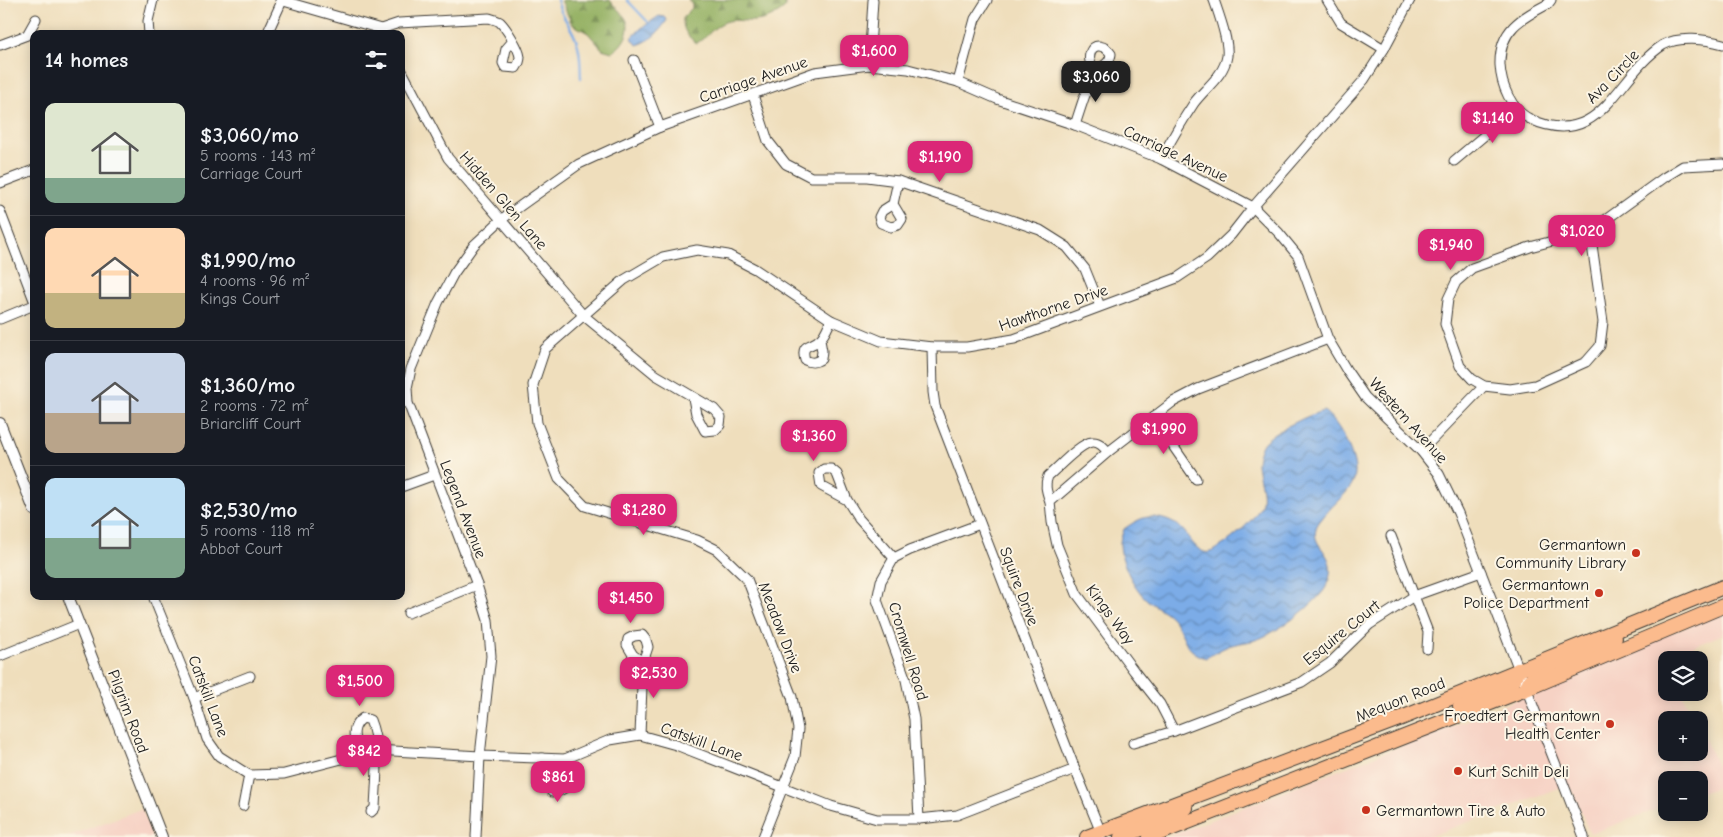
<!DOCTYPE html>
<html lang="en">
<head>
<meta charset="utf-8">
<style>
  body { margin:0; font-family:"Comic Neue",sans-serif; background:#20242c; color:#f1f3f6; height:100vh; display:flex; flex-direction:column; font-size:19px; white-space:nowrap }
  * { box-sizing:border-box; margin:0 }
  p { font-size:16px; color:#9ea1a6 }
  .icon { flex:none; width:28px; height:28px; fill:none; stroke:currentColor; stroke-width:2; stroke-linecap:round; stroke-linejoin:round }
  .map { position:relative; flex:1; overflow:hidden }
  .details { position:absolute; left:30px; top:30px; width:375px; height:570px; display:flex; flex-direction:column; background:#171b24; border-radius:10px; box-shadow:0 2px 12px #0003 }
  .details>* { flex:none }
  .controls { position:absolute; left:1658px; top:651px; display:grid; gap:10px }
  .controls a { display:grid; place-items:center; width:50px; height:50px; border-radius:10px; background:#171b24; box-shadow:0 2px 12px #0003; font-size:25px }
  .price { position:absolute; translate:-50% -42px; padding:0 11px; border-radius:10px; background:#db2777; color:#fff; font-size:16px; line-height:32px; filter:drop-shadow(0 1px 2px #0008) }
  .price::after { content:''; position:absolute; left:50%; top:30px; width:15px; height:11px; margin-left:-8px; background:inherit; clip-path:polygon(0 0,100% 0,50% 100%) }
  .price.on { background:#222; color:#fff }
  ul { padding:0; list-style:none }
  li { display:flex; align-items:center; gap:15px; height:125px; padding:0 15px }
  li+li { border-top:1px solid #363941 }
  li span { display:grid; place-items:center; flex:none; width:140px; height:100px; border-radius:10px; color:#555 }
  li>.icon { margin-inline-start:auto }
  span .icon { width:60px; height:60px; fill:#fffc; stroke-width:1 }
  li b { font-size:21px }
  h2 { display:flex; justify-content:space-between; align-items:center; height:60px; padding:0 15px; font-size:21px }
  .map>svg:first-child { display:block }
</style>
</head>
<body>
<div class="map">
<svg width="1723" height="837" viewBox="0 0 1723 837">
  <defs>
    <pattern id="forest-firs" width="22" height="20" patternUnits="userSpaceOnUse" patternTransform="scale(1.25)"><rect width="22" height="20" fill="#94b164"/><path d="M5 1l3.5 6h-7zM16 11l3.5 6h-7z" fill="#788f52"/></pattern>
    <pattern id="water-waves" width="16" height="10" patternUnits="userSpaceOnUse" patternTransform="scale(1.25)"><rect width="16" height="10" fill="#7bace7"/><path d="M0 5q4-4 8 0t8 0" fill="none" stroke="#648bba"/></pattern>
  </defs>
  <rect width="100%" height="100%" fill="#fcf5e5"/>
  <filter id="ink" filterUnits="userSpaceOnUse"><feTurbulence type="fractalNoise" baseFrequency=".02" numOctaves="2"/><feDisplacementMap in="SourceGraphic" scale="10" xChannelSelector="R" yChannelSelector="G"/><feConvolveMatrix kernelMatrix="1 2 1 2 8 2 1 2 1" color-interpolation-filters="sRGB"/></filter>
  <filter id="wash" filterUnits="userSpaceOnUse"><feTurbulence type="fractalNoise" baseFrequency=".0096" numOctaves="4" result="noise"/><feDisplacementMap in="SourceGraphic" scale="20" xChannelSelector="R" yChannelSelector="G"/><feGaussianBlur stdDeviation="1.12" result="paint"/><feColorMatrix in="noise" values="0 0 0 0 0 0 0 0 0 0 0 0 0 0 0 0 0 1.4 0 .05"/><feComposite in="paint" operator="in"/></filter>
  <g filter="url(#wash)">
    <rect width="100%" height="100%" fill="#efdebc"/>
    <g fill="#f6d2c4">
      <polygon points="1723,610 1723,634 1664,659 1666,663 1666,692 1681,693 1695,720 1666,720 1666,752 1699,752 1699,728 1723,776 1723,785 1699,794 1699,780 1666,780 1666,806 1590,834 1574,795 1567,785 1428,837 1167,837 1468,720 1549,686"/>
      <polygon points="142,809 152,837 66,837 138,810"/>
    </g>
    <g fill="url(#forest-firs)" stroke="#586640">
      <path d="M561,0H610C614,7 622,12 626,19C632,31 623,46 612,52L602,49L588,33L572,24Z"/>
      <path d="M688,0H784L786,7C776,16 763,22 749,21C741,21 733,19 725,22C714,26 707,37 697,43C687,37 682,29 683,17L692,8V3Z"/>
    </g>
    <g fill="url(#water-waves)" stroke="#4c6482">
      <path d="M659,16L664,17L667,20C661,30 650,42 637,45L632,38L640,29Z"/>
      <path d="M1324,411C1335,420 1342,432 1348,445C1366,486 1347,488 1324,516C1321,520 1317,524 1316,528C1313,541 1321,546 1326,555C1334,567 1330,584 1321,594C1306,611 1282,628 1263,637C1251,643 1237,642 1226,647C1219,650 1213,654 1206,658C1183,650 1187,639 1175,622C1168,611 1154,607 1145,598C1133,586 1120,561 1120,543C1120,538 1123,533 1124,529C1131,524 1140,518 1148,517C1159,516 1176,522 1183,530C1189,537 1195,549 1204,552C1210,554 1217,549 1221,546C1234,538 1259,516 1262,502C1264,489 1258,476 1257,464C1257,458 1260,447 1264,442C1272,433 1311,413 1324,411Z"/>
    </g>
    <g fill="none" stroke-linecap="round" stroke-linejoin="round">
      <g stroke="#7bace7" stroke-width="2.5">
        <path d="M557,0C561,16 568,22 574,35C581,48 580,64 581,78"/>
        <polyline points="627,0 648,22"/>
      </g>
    </g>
  </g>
  <g filter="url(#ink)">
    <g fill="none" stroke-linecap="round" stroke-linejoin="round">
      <defs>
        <g id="minor">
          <polyline points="280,0 381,29"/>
          <polyline points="1327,0 1341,23 1384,49"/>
          <path d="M1551,0L1548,4C1521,18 1499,30 1500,65C1501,85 1511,110 1530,119C1602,152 1616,75 1663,45C1679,36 1706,39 1723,44"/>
          <path d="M381,29L399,23L489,18C492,19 497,20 500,22C506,28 519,48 520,57C520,61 518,65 516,68L505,67L503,63L506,49L513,41"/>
          <polyline points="149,34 148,21 153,0"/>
          <polyline points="267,34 282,1"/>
          <polyline points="0,45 27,35 36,19"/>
          <polyline points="634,60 660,127"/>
          <polyline points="869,65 873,0"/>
          <polyline points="401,69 448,158 583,315 656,375 714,409 721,417 720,425 715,430 705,431 696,414 693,398"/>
          <polyline points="958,82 975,19 987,0"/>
          <polyline points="753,95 768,141 786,164 811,177 867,177 898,181 1040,230 1067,247 1085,269 1100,306"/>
          <path d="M1075,125C1079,114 1089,78 1096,72C1103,65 1110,64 1111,54C1106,46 1093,41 1090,54C1088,60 1092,67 1095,73"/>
          <path d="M1161,159C1171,140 1182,121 1194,103C1205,88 1224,76 1227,56C1229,41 1219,15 1214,0"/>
          <polyline points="1454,161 1517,108"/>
          <polyline points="0,183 34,170"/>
          <polyline points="893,204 882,211 879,217 881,223 891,227 898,225 902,219 893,204 898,181"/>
          <polyline points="0,211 34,300"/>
          <polyline points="1590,231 1530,247 1472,268 1456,282 1448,299 1445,324 1460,366 1472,379 1484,386 1510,389 1535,385 1586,362 1600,346 1603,322 1590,231 1665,177 1683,166 1723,164"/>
          <polyline points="0,319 34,305"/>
          <path d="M820,340L822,351L821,359C815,363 811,363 805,360C800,342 812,348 820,339C825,335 828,326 831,320"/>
          <polyline points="932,347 933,392 935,406 1075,769 1102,835"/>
          <polyline points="1153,417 1196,479"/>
          <polyline points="1421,451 1484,386"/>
          <polyline points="401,487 434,475"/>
          <polyline points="847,500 821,486 819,473 824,469 831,469 837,474 847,500 859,519 894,558"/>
          <path d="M1050,502C1047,492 1044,486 1048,476C1058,468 1080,443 1092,442C1099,441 1104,447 1108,452"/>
          <polyline points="1391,536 1428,632 1427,649"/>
          <polyline points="153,596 194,698 207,739 219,756 249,775 284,774 376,750 480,756 565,759 610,740 640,735 676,745 831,806 877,819 919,819 957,815 1075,769"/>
          <polyline points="408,613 477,585"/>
          <polyline points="0,656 79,624"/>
          <polyline points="194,698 250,676"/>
          <polyline points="1174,731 1160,704 1134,671 1077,594 1057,545 1052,522 1050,502 1108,452 1173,402 1198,389 1328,339"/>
          <polyline points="640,735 643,662 648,647 646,640 642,635 634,636 628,639 627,645 633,655 643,662"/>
          <polyline points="1133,743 1174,731 1302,682 1330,663 1369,625 1414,596 1481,572"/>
          <path d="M358,754C355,741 349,727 363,718L370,720C381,747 376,780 375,808L371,812"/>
          <path d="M542,758C543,771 543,783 552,792C575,790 568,775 565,759"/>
          <polyline points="243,806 249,775"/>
          <polyline points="919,819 914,719 906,680 877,600 881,581 894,558 910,550 980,524"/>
          <polyline points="476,837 480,756 491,656 488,620 477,585 408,403 407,388 411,369 438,303 454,273 474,245 502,219 579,164 660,127 815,72 869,65 908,69 958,82 997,99 1075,125 1161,159 1253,207 1279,233 1298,256 1328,339 1347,371 1365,397 1421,451 1439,474 1458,513 1584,837"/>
          <polyline points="763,837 795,757 798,729 792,697 747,579 717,550 697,540 585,506 559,479 537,423 533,385 545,349 624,280 663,257 697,250 728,255 755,269 831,320 881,341 932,347 967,347 1014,339 1177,278 1207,258 1231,235 1253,207 1364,80 1384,49 1410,0"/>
        </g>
        <g id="tertiary">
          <polyline points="0,423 34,510"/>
          <polyline points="68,596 162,837"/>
        </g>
        <g id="primary">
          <polyline points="1527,688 1529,682 1536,675 1593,650 1615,638"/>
          <polyline points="1460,706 1503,688 1513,680 1518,670"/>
          <polyline points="1087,837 1399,719 1723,587"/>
          <polyline points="1121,837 1162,821 1186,808"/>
          <polyline points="1150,837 1526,689 1723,606"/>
        </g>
      </defs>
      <use href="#minor" stroke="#3c3934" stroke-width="11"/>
      <use href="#tertiary" stroke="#3c3934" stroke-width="12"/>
      <use href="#primary" stroke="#3c3934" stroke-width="16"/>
      <use href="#minor" stroke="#fff" stroke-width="9"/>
      <use href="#tertiary" stroke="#fff" stroke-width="10"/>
      <use href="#primary" stroke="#fbbb8d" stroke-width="14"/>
    </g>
  </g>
  <g fill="#c8321e" stroke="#fcf5e5" stroke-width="2">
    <circle cx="1636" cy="553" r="5"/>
    <circle cx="1599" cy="593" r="5"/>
    <circle cx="1610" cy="724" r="5"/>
    <circle cx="1458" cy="771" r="5"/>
    <circle cx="1366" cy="810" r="5"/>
  </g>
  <g text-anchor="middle" stroke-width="4" stroke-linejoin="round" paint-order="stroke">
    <g font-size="16" fill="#1c1c1c" stroke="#fcf5e5">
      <text transform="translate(1612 76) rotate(-46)" y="6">Ava Circle</text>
      <text transform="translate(753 79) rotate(-19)" y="6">Carriage Avenue</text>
      <text transform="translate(1176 153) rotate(25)" y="6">Carriage Avenue</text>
      <text transform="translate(504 200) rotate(49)" y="6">Hidden Glen Lane</text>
      <text transform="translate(1053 307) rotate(-19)" y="6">Hawthorne Drive</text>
      <text transform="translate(1409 420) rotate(48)" y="6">Western Avenue</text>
      <text transform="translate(464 509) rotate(69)" y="6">Legend Avenue</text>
      <text transform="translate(1020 586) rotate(69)" y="6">Squire Drive</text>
      <text transform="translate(1111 614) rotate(54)" y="6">Kings Way</text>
      <text transform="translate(781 627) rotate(69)" y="6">Meadow Drive</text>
      <text transform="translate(1341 632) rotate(-39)" y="6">Esquire Court</text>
      <text transform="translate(909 651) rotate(73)" y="6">Cromwell Road</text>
      <text transform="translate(209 696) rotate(69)" y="6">Catskill Lane</text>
      <text transform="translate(1400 699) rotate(-22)" y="6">Mequon Road</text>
      <text transform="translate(129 711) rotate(69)" y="6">Pilgrim Road</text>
      <text transform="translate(702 741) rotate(20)" y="6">Catskill Lane</text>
    </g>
    <g font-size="16" fill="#1c1c1c" stroke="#fcf5e5" text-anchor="end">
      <text x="1626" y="550">Germantown<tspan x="1626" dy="18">Community Library</tspan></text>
      <text x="1589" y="590">Germantown<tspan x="1589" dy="18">Police Department</tspan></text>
      <text x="1600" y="721">Froedtert Germantown<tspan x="1600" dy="18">Health Center</tspan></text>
      <text x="1468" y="777" text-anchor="start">Kurt Schilt Deli</text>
      <text x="1376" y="816" text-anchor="start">Germantown Tire &amp; Auto</text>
    </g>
  </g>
</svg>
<div class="controls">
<a><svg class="icon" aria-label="layers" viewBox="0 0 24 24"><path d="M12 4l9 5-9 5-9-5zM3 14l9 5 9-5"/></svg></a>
<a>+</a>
<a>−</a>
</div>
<b class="price" style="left:874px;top:77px">$1,600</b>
<b class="price on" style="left:1096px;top:103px">$3,060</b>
<b class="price" style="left:1493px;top:144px">$1,140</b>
<b class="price" style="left:940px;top:183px">$1,190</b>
<b class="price" style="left:1582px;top:257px">$1,020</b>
<b class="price" style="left:1451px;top:271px">$1,940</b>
<b class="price" style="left:1164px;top:455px">$1,990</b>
<b class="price" style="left:814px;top:462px">$1,360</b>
<b class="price" style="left:644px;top:536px">$1,280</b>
<b class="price" style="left:631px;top:624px">$1,450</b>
<b class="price" style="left:654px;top:699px">$2,530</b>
<b class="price" style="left:360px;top:707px">$1,500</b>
<b class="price" style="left:364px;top:777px">$842</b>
<b class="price" style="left:558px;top:803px">$861</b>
<section class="details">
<h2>14 homes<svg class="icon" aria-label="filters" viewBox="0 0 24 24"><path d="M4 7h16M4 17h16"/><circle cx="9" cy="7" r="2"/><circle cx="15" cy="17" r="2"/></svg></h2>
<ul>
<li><span style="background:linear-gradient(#dfe7d0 75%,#7fa58c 0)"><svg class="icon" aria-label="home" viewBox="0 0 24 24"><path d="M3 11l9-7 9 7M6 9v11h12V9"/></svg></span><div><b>$3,060/mo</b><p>5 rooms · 143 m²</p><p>Carriage Court</p></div></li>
<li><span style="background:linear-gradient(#ffd9b3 65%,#c2b280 0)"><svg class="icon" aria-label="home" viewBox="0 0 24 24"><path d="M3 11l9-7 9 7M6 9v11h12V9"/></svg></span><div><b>$1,990/mo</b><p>4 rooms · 96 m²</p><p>Kings Court</p></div></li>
<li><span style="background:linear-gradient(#c9d6e8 60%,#b9a48a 0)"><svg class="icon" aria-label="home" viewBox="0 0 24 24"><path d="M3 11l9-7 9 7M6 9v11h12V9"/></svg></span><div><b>$1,360/mo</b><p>2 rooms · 72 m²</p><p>Briarcliff Court</p></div></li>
<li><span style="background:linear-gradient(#bfe0f5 60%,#7fa58c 0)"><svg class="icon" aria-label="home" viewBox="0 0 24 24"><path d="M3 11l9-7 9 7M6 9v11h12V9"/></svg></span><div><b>$2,530/mo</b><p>5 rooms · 118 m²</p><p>Abbot Court</p></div></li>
</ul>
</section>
</div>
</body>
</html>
